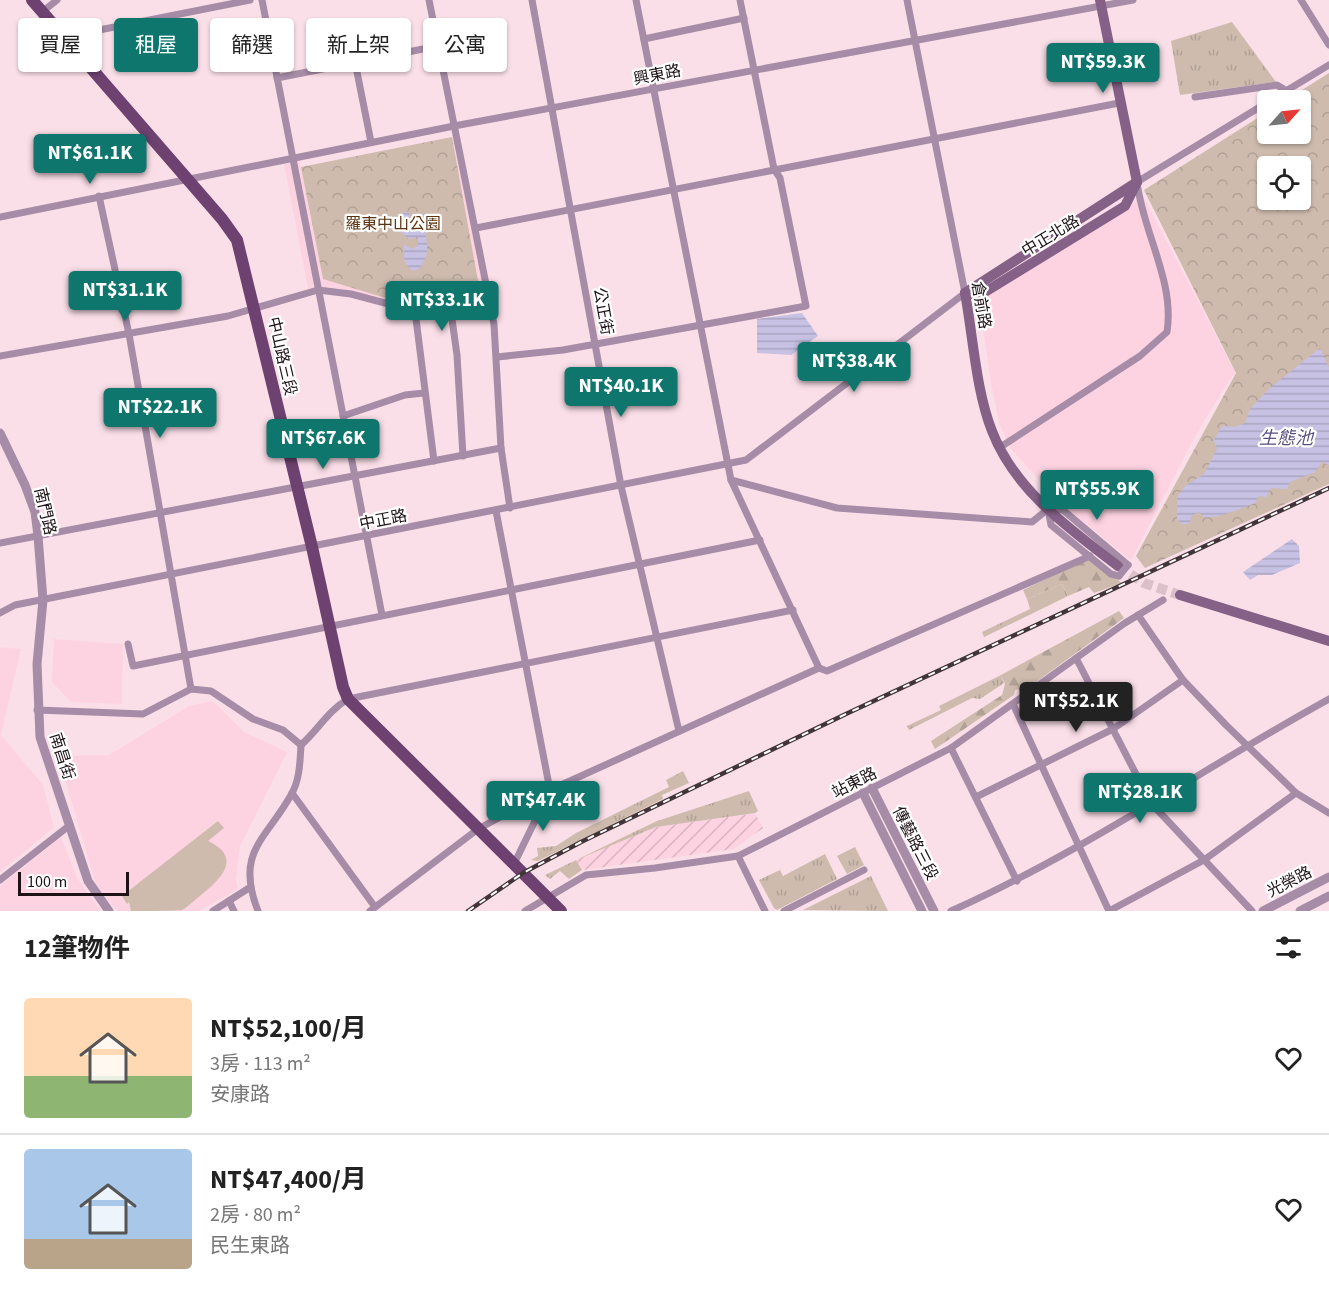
<!DOCTYPE html>
<html lang="zh-TW">
<head>
<meta charset="utf-8">
<style>
  body { margin:0; font-family:"Source Sans 3","Noto Sans TC",sans-serif; background:#f2f2f2; color:#222; height:100vh; display:flex; flex-direction:column; font-size:22px; white-space:nowrap }
  * { box-sizing:border-box; margin:0 }
  p { font-size:20px; color:#767676 }
  .icon { flex:none; width:33px; height:33px; fill:none; stroke:currentColor; stroke-width:2; stroke-linecap:round; stroke-linejoin:round }
  .map { position:relative; height:911px; overflow:hidden }
  .panel { display:flex; flex-direction:column; background:#fff; flex:1 }
  .panel>* { flex:none }
  .hud { position:absolute; left:18px; top:18px; width:600px; height:54px; display:flex; gap:12px }
  .needle { width:39px; rotate:63deg }
  .fabs { position:absolute; left:1257px; top:90px; display:grid; gap:12px }
  .fabs a { display:grid; place-items:center; width:54px; height:54px; border-radius:6px; background:#fff; box-shadow:0 2px 4px #0004; font-size:30px }
  .scale { position:absolute; left:18px; bottom:15px; width:111px; box-sizing:border-box; padding-left:6px; border:3px solid #1d1216; border-top:0; font-size:16px; line-height:21px; white-space:nowrap; color:#1d1216; -webkit-text-stroke:4px #fff; paint-order:stroke }
  .price { position:absolute; translate:-50% -51px; padding:0 14px; border-radius:6px; background:#0f766e; color:#fff; font-size:20px; line-height:39px; filter:drop-shadow(0 2px 3px #0008) }
  .price::after { content:''; position:absolute; left:50%; top:36px; width:18px; height:14px; margin-left:-9px; background:inherit; clip-path:polygon(0 0,100% 0,50% 100%) }
  .price.selected { background:#222; color:#fff }
  ul { padding:0; list-style:none }
  li { display:flex; align-items:center; gap:18px; height:150px; padding:0 24px }
  li+li { border-top:2px solid #e0e0e0 }
  li span { display:grid; place-items:center; flex:none; width:168px; height:120px; border-radius:6px; color:#555 }
  li>.icon { margin-inline-start:auto }
  span .icon { width:72px; height:72px; fill:#fffc; stroke-width:1 }
  li b { font-size:26px }
  h2 { display:flex; justify-content:space-between; align-items:center; height:72px; padding:0 24px; font-size:26px }
  .pill { padding:0 21px; border-radius:6px; background:#fff; box-shadow:0 2px 4px #0004; font-size:21px; line-height:54px }
  .pill.selected { background:#0f766e; color:#fff }
  .map>svg:first-child { display:block }
</style>
</head>
<body>
<div class="map">
<svg width="1329" height="911" viewBox="0 0 1329 911">
  <defs>
    <pattern id="industrial-furrows" width="10" height="10" patternUnits="userSpaceOnUse" patternTransform="scale(1.5)"><rect width="10" height="10" fill="#fed3e1"/><path d="M-1 1l2-2M0 10L10 0M9 11l2-2" fill="none" stroke="#d9b4c0"/></pattern>
    <pattern id="grass-tufts" width="24" height="20" patternUnits="userSpaceOnUse" patternTransform="scale(1.5)"><rect width="24" height="20" fill="#cebbae"/><path d="M3 7l-1-3M5 7V3M7 7l1-3M15 17l-1-3M17 17v-4M19 17l1-3" fill="none" stroke="#b0a095"/></pattern>
    <pattern id="forest-firs" width="22" height="20" patternUnits="userSpaceOnUse" patternTransform="scale(1.5)"><rect width="22" height="20" fill="#cebbae"/><path d="M5 1l3.5 6h-7zM16 11l3.5 6h-7z" fill="#b0a095"/></pattern>
    <pattern id="park-crowns" width="20" height="18" patternUnits="userSpaceOnUse" patternTransform="scale(1.5)"><rect width="20" height="18" fill="#cebbae"/><path d="M2 6a3 3 0 1 1 6 0M12 15a3 3 0 1 1 6 0" fill="none" stroke="#b0a095"/></pattern>
    <pattern id="water-rules" width="6" height="5" patternUnits="userSpaceOnUse" patternTransform="scale(1.5)"><rect width="6" height="5" fill="#c7c1e3"/><path d="M0 2.5h6" fill="none" stroke="#aaa5c2"/></pattern>
  </defs>
  <rect width="100%" height="100%" fill="#fbdfe8"/>
  <g fill="#fed3e1">
    <polygon points="460,135 488,297 415,311 351,294 308,289 284,164 300,161 323,279 481,296 452,137"/>
    <polygon points="1141,192 1235,372 1199,429 1131,560 1061,504 1010,448 999,422 991,384 979,301 1129,209"/>
    <polygon points="54,639 123,644 122,704 71,702 52,682"/>
    <polygon points="0,647 21,649 1,735 43,785 54,827 0,872"/>
    <polygon points="213,701 244,732 287,752 240,846 236,879 238,889 199,911 117,911 96,885 59,759 63,756 109,755 189,706"/>
    <polygon points="61,837 77,878 101,911 0,911 0,886"/>
  </g>
  <polygon fill="url(#industrial-furrows)" points="755,813 763,828 734,849 582,870 576,860 656,827"/>
  <g fill="url(#grass-tufts)">
    <polygon points="1232,22 1276,82 1180,95 1171,41"/>
    <polygon points="1062,584 1068,596 984,637 982,632 1030,609 1027,599"/>
    <polygon points="1001,675 1004,683 980,699 972,698 909,730 907,726 941,710 939,706"/>
    <polygon points="683,771 689,783 662,795 663,799 538,861 531,860 538,856 537,848 556,846 576,833 669,787 666,780"/>
    <polygon points="749,791 758,811 755,813 656,827 576,860 582,870 569,879 560,871 550,879 545,875 657,821"/>
    <polygon points="855,847 864,865 847,874 837,856"/>
    <polygon points="825,854 837,879 777,910 774,908 759,880 780,870 783,876"/>
    <polygon points="871,876 888,911 803,910"/>
  </g>
  <g fill="url(#forest-firs)">
    <polygon points="1088,559 1122,583 1094,593 1089,587 1068,596 1062,584 1027,599 1023,590"/>
    <polygon points="1119,611 1124,618 1021,693 1018,689 1015,690 1014,695 935,749 931,741 1002,695 1005,684 1001,675"/>
  </g>
  <g fill="url(#park-crowns)" fill-rule="evenodd">
    <path d="M1329,73V484L1145,568L1136,556L1236,373L1144,190L1267,112L1268,134H1300V100H1286ZM1268,166H1300V200H1268Z"/>
    <polygon points="452,137 481,297 415,307 323,279 301,167"/>
  </g>
  <path fill="#cebbae" d="M218,821L224,828L208,841C244,858 220,880 200,896C194,900 188,907 182,910C172,911 142,911 131,911L129,902L127,904L122,896Z"/>
  <g fill="url(#water-rules)">
    <path d="M404,212H410L408,219L414,227L419,217L425,213L428,217C428,223 425,231 426,237C428,249 428,258 419,269L413,271C401,262 405,258 404,245L413,249L418,246V237L409,239L400,231Z"/>
    <polygon points="802,313 818,336 791,355 757,353 757,319"/>
    <path d="M1320,348L1329,368V465L1322,462L1315,472L1290,482L1287,489L1271,488L1267,497L1259,496L1255,503C1243,508 1217,519 1204,517L1199,512L1191,516L1190,523L1183,525L1177,519V497L1185,486L1204,474L1217,449L1214,440L1222,426L1235,427L1245,423L1250,409L1270,388Z"/>
    <polygon points="1292,539 1299,546 1300,563 1272,575 1258,575 1250,580 1243,572"/>
  </g>
  <g fill="none" stroke-linecap="round" stroke-linejoin="round">
    <polyline stroke="#dac0c8" stroke-width="10" stroke-dasharray="10 5" stroke-linecap="butt" points="1118,566 1144,583 1180,595"/>
    <g stroke="#a68ca7" stroke-width="7">
      <polyline points="262,0 382,615"/>
      <polyline points="429,0 494,324 501,448 510,508"/>
      <polyline points="532,0 621,486 679,731"/>
      <polyline points="636,0 731,480 819,668"/>
      <polyline points="1301,0 1329,45"/>
      <polyline points="42,12 57,0"/>
      <polyline points="64,37 250,0"/>
      <polyline points="644,39 744,18"/>
      <polyline points="355,62 371,142"/>
      <polyline points="277,78 438,46"/>
      <polyline points="1195,97 1277,85 1287,91"/>
      <polyline points="1271,100 1329,65"/>
      <polyline points="99,196 129,334 191,689"/>
      <polyline points="0,217 454,126 1133,0"/>
      <polyline points="476,228 1119,103"/>
      <polyline points="450,305 457,355 463,456"/>
      <polyline points="415,311 434,461"/>
      <polyline points="0,356 228,316 318,290 351,294 415,311 488,297"/>
      <polyline points="497,357 563,350 806,306 780,178 774,169 740,0"/>
      <polyline points="343,416 405,395 424,393"/>
      <path d="M999,448L1140,356L1167,332C1175,281 1143,233 1137,182L1268,102"/>
      <polyline points="731,480 837,508 1032,522 1048,509"/>
      <polyline points="1048,509 1051,525 1111,574 1119,576"/>
      <polyline points="1050,510 1063,510 1128,565"/>
      <polyline points="496,511 550,790 514,864"/>
      <polyline points="0,543 501,448"/>
      <polyline points="0,613 15,605 746,460 965,293 907,0"/>
      <polyline points="1138,615 1183,680 1226,725 1296,793 1329,813"/>
      <polyline points="128,644 133,666 760,540"/>
      <polyline points="1076,658 1151,803 1252,911"/>
      <polyline points="819,668 827,671 1090,556"/>
      <polyline points="1013,704 1109,911"/>
      <polyline points="37,710 143,714 191,689 211,691 253,719 283,730 301,745"/>
      <path d="M301,745C317,731 329,710 348,699L793,610"/>
      <polyline points="951,748 1017,881"/>
      <polyline points="292,793 375,907"/>
      <polyline points="976,797 1113,729 1183,680"/>
      <polyline points="738,856 765,911"/>
      <polyline points="0,880 70,825"/>
      <polyline points="229,901 234,911"/>
      <polyline points="213,911 249,888"/>
      <path d="M258,911C235,852 265,841 291,795C300,780 300,761 301,745"/>
      <polyline points="370,911 478,829 550,790 819,668"/>
      <polyline points="525,911 586,875 655,868 738,856 951,748 1125,623 1163,600"/>
      <polyline points="784,911 864,870"/>
      <path d="M951,911C1083,852 1202,769 1329,699"/>
      <polyline points="1109,911 1204,860 1296,793"/>
    </g>
    <g stroke="#a68ca7" stroke-width="9">
      <polyline points="0,433 25,485 35,512 38,536 43,600 37,664 40,737 88,881 109,911"/>
      <polyline points="872,788 934,911"/>
      <polyline points="863,793 922,911"/>
      <polyline points="1263,911 1329,877"/>
      <polyline points="1300,911 1329,896"/>
    </g>
    <g stroke="#856087" stroke-width="10">
      <polyline points="1100,0 1137,182"/>
      <path d="M965,293C973,336 976,391 992,431C1015,491 1070,529 1118,566"/>
      <polyline points="965,293 980,295 1125,206 1137,182"/>
      <polyline points="965,293 1137,182"/>
      <polyline points="1180,595 1329,641"/>
    </g>
    <polyline stroke="#6d4170" stroke-width="12" points="32,0 222,219 237,240 312,547 343,687 348,699 561,911"/>
    <defs>
      <polyline id="rail" points="468,911 523,873 581,842 848,713 1329,488"/>
    </defs>
    <use href="#rail" stroke="#423539" stroke-width="4.5"/>
    <use href="#rail" stroke="#fff" stroke-width="2" stroke-dasharray="7" stroke-linecap="butt"/>
    <polyline stroke="#a68ca7" stroke-width="7" points="1119,576 1128,565"/>
  </g>
  <g text-anchor="middle" stroke-width="4.5" stroke-linejoin="round" paint-order="stroke">
    <g font-size="16" fill="#1d1216" stroke="#fff">
      <text transform="translate(657 74) rotate(-11)" y="6">興東路</text>
      <text transform="translate(1050 235) rotate(-31)" y="6">中正北路</text>
      <text transform="translate(982 305) rotate(80)" y="6">倉前路</text>
      <text transform="translate(604 311) rotate(80)" y="6">公正街</text>
      <text transform="translate(283 356) rotate(77)" y="6">中山路三段</text>
      <text transform="translate(46 511) rotate(77)" y="6">南門路</text>
      <text transform="translate(383 519) rotate(-11)" y="6">中正路</text>
      <text transform="translate(63 756) rotate(72)" y="6">南昌街</text>
      <text transform="translate(854 782) rotate(-27)" y="6">站東路</text>
      <text transform="translate(916 843) rotate(63)" y="6">傳藝路三段</text>
      <text transform="translate(1289 881) rotate(-27)" y="6">光榮路</text>
    </g>
    <g font-size="16" fill="#5d330f" stroke="#fff">
      <text x="393" y="229">羅東中山公園</text>
    </g>
    <g font-size="18" font-style="italic" fill="#5a4f7f" stroke="#fff">
      <text x="1286" y="444">生態池</text>
    </g>
  </g>
</svg>
<div class="fabs">
<a><svg class="needle" viewBox="-14 -14 28 28"><path d="M0-13l5 13h-10z" fill="#e53935"/><path d="M0 13l5-13h-10z" fill="#767676"/></svg></a>
<a><svg class="icon" aria-label="locate" viewBox="0 0 24 24"><circle cx="12" cy="12" r="6"/><path d="M12 2v4M12 18v4M2 12h4M18 12h4"/></svg></a>
</div>
<div class="scale">100 m</div>
<b class="price" style="left:1103px;top:94px">NT$59.3K</b>
<b class="price" style="left:90px;top:185px">NT$61.1K</b>
<b class="price" style="left:125px;top:322px">NT$31.1K</b>
<b class="price" style="left:442px;top:332px">NT$33.1K</b>
<b class="price" style="left:854px;top:393px">NT$38.4K</b>
<b class="price" style="left:621px;top:418px">NT$40.1K</b>
<b class="price" style="left:160px;top:439px">NT$22.1K</b>
<b class="price" style="left:323px;top:470px">NT$67.6K</b>
<b class="price" style="left:1097px;top:521px">NT$55.9K</b>
<b class="price selected" style="left:1076px;top:733px">NT$52.1K</b>
<b class="price" style="left:1140px;top:824px">NT$28.1K</b>
<b class="price" style="left:543px;top:832px">NT$47.4K</b>
<div class="hud">
<a class="pill">買屋</a>
<a class="pill selected">租屋</a>
<a class="pill">篩選</a>
<a class="pill">新上架</a>
<a class="pill">公寓</a>
</div>
</div>
<section class="panel">
<h2>12筆物件<svg class="icon" aria-label="filters" viewBox="0 0 24 24"><path d="M4 7h16M4 17h16"/><circle cx="9" cy="7" r="2"/><circle cx="15" cy="17" r="2"/></svg></h2>
<ul>
<li><span style="background:linear-gradient(#ffd9b3 65%,#8fb573 0)"><svg class="icon" aria-label="home" viewBox="0 0 24 24"><path d="M3 11l9-7 9 7M6 9v11h12V9"/></svg></span><div><b>NT$52,100/月</b><p>3房 · 113 m²</p><p>安康路</p></div><svg class="icon" aria-label="heart" viewBox="0 0 24 24"><path d="M12 20l-8-8c-3-5 5-10 8-4 3-6 11-1 8 4z"/></svg></li>
<li><span style="background:linear-gradient(#a9c7e8 75%,#b9a48a 0)"><svg class="icon" aria-label="home" viewBox="0 0 24 24"><path d="M3 11l9-7 9 7M6 9v11h12V9"/></svg></span><div><b>NT$47,400/月</b><p>2房 · 80 m²</p><p>民生東路</p></div><svg class="icon" aria-label="heart" viewBox="0 0 24 24"><path d="M12 20l-8-8c-3-5 5-10 8-4 3-6 11-1 8 4z"/></svg></li>
</ul>
</section>
</body>
</html>
